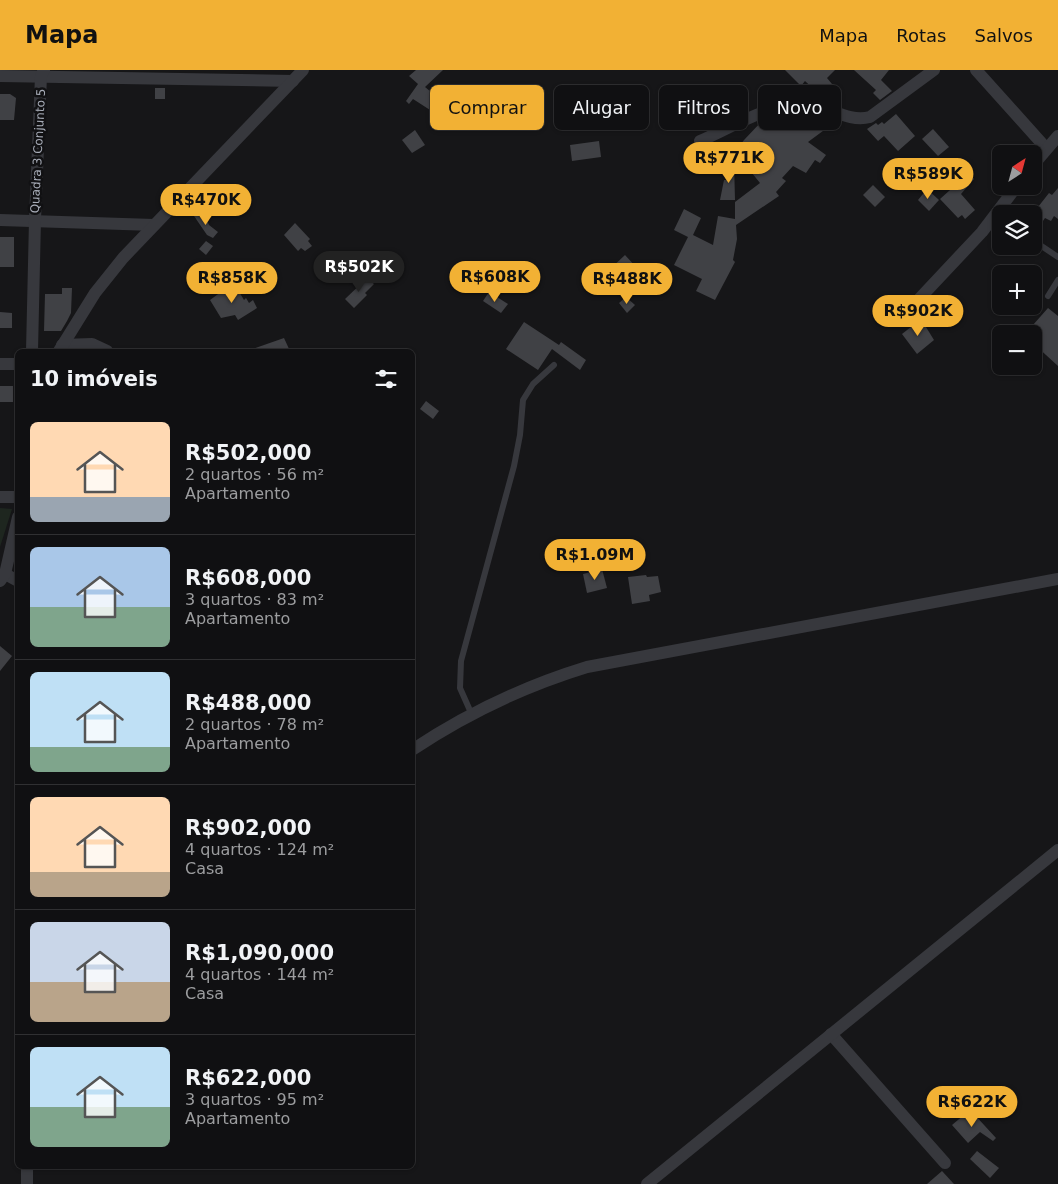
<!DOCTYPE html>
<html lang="pt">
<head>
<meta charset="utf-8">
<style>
  body { margin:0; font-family:"DejaVu Sans",sans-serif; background:#1e1e20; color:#f1f3f6; height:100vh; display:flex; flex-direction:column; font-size:19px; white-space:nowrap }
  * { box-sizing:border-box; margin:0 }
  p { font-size:16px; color:#9c9d9f }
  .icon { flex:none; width:28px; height:28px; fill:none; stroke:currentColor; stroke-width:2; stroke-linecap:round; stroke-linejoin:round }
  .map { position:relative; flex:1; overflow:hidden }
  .panel { position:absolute; left:15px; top:279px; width:400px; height:820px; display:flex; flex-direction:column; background:#101012; border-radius:8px; box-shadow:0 1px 4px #0004,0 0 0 1px #303032 }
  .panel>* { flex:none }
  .guide { position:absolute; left:430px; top:15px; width:475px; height:45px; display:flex; gap:10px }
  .needle { width:32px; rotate:36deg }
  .controls { position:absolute; left:992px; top:75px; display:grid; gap:10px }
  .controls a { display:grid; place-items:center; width:50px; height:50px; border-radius:8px; background:#101012; box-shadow:0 1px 4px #0004,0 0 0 1px #303032; font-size:25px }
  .price { position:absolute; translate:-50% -42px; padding:0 11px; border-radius:18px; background:#f2b134; color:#111; font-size:16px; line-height:32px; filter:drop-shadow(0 1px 2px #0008) }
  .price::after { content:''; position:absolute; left:50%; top:30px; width:15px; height:11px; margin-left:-8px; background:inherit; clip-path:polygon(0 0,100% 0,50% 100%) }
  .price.on { background:#222; color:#fff }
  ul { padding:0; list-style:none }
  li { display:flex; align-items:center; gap:15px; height:125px; padding:0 15px }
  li+li { border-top:1px solid #303032 }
  li span { display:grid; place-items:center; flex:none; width:140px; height:100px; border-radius:8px; color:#555 }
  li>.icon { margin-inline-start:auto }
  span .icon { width:60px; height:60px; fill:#fffc; stroke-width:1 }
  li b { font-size:21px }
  h2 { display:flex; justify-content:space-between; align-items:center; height:60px; padding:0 15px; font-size:21px }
  .pill { padding:0 18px; border-radius:8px; background:#101012; box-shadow:0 1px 4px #0004,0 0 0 1px #303032; font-size:18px; line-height:45px }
  .pill.on { background:#f2b134; color:#111 }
  header { display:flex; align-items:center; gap:30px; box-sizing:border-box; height:70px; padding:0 25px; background:#f2b134; color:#111 }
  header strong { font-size:24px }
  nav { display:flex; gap:28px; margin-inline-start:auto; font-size:18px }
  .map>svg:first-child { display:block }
</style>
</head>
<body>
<header>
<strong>Mapa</strong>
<nav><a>Mapa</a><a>Rotas</a><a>Salvos</a></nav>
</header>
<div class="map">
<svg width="1058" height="1114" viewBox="0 0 1058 1114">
  <rect width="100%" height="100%" fill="#161618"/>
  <polygon fill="#1e261f" points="0,438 12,439 0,477"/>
  <g fill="#404145">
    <polygon points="416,0 443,0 425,17 437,27 433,33 447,44 444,49 413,29 409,34 406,31 418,14 409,6"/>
    <polygon points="785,0 835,0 827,8 832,14 821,26 805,11 801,16"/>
    <polygon points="854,0 889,0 881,10 892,21 880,30 873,23 876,20"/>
    <rect x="155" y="18" width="10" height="11"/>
    <polygon points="0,24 10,24 16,28 14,50 0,50"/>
    <polygon points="805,42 824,47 831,55 808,72 826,85 820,93 815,90 806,103 793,96 782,108 786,111 776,122 779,126 736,155 737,169 733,190 735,192 715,230 696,221 702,209 674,195 688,167 674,160 684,139 701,148 693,165 713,175 718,146 735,149 735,132 760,113 739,87 738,78 744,70 762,51 781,45"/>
    <polygon points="896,44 915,66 898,81 884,66 878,71 867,59 876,53 878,55 882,52 884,54"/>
    <polygon points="933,59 949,77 938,86 922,69"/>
    <polygon points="415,60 425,75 412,83 402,70"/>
    <polygon points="599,71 601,87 572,91 570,75"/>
    <polygon points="726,92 734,92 735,130 720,130 724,110 727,110"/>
    <polygon points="969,103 974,109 961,124 975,140 965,149 962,145 958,148 940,129"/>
    <polygon points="873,115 885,127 875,137 863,125"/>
    <polygon points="1058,118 1058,149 1054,146 1051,151 1045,148 1041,154 1034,149 1041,138 1038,137 1049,123 1052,125"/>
    <polygon points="927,119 939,130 929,141 918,130"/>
    <polygon points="194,142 202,149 206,148 209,155 218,162 213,168 207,165 192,143"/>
    <polygon points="295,153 310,169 308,171 312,176 305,181 301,178 298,181 284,165"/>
    <rect x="0" y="167" width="14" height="30"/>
    <polygon points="206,171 213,176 206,185 199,179"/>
    <polygon points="625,185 636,197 631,202 641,211 624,228 606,209 611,204 608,201"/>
    <polygon points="367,208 374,214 365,223 367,225 354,238 345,229"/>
    <polygon points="229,216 233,223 238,220 244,230 246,228 249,233 253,230 257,238 238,250 235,245 221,248 210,230"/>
    <polygon points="62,218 72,218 71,243 67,251 61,261 44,261 45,224 62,224"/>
    <polygon points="489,222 508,234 501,243 483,231"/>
    <polygon points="626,227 635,235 627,243 619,233"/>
    <polygon points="1048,238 1058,246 1058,296 1034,274 1034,264 1025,264"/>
    <polygon points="0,242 12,243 12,258 0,258"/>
    <polygon points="921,249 934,270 917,284 902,264"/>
    <polygon points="524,252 559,275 561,272 586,290 580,300 552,279 538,300 506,279"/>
    <polygon points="284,268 290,281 251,281 250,280"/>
    <rect x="0" y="316" width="13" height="16"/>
    <polygon points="426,331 439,341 433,349 420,339"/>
    <polygon points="602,499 607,518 587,523 583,504"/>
    <polygon points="646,505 647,507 658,506 661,522 649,525 650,531 632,534 628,507"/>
    <polygon points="0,576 12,586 0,601"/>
    <polygon points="973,1043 996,1068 993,1071 980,1062 968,1073 952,1055 965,1044 968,1047"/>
    <polygon points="977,1081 999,1098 990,1108 970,1089"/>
    <polygon points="942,1101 954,1114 927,1114"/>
  </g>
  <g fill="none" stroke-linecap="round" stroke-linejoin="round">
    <g stroke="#37383d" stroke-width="6">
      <polyline points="1034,171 1058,187"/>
      <polyline points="1048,226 1058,210"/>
      <polyline points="472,645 460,618 461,591 514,396 520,365 523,330 533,314 554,295"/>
    </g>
    <g stroke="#37383d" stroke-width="12">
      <polyline points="976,0 1046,78"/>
      <polyline points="0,6 293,11"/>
      <path d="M700,71C730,58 772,32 806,34C828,35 847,53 870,47L934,0"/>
      <polyline points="1034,94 1058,66"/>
      <polyline points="0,150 154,155"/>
      <polyline points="905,244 982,162 1017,116"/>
      <polyline points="62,275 92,274 107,281"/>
      <polyline points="32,281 35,150 41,6 44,0"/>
      <polyline points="59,281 95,223 123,188 303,0"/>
      <polyline points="0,294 18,294"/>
      <polyline points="0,427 18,427"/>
      <polyline points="5,504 18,511"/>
      <polyline points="0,511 5,504 18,447"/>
      <path d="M412,680C466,644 525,616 587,597L1058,509"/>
      <polyline points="831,964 945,1093"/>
      <polyline points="27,1096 27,1114"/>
      <polyline points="647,1114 1058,780"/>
    </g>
  </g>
  <g text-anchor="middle" stroke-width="5" stroke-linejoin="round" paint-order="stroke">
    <g font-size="12" fill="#a8adb8" stroke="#111113">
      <text transform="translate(38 81) rotate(-87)" y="4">Quadra 3 Conjunto 5</text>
    </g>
  </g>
</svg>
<div class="controls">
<a><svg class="needle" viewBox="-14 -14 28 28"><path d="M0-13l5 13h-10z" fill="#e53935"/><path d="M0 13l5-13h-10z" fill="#9c9d9f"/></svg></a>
<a><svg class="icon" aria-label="layers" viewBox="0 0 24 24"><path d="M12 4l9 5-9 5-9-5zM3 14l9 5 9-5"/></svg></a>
<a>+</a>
<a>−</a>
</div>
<b class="price" style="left:729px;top:114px">R$771K</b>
<b class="price" style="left:928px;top:130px">R$589K</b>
<b class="price" style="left:206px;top:156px">R$470K</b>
<b class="price on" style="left:359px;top:223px">R$502K</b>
<b class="price" style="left:495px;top:233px">R$608K</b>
<b class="price" style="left:232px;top:234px">R$858K</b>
<b class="price" style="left:627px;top:235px">R$488K</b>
<b class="price" style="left:918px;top:267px">R$902K</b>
<b class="price" style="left:595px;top:511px">R$1.09M</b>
<b class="price" style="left:972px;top:1058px">R$622K</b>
<div class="guide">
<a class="pill on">Comprar</a>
<a class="pill">Alugar</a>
<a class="pill">Filtros</a>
<a class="pill">Novo</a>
</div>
<section class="panel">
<h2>10 imóveis<svg class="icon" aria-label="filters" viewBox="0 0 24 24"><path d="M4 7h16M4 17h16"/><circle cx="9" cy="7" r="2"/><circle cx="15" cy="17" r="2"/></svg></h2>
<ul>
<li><span style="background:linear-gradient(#ffd9b3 75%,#9aa5b1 0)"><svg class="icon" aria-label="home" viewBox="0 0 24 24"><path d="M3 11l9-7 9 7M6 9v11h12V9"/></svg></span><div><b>R$502,000</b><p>2 quartos · 56 m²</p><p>Apartamento</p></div></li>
<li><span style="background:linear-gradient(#a9c7e8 60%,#7fa58c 0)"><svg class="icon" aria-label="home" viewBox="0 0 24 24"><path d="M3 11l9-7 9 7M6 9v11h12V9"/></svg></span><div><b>R$608,000</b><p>3 quartos · 83 m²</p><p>Apartamento</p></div></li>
<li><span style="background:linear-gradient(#bfe0f5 75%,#7fa58c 0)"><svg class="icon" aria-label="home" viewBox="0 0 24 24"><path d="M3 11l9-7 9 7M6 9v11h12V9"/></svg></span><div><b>R$488,000</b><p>2 quartos · 78 m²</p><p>Apartamento</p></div></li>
<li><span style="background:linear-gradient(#ffd9b3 75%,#b9a48a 0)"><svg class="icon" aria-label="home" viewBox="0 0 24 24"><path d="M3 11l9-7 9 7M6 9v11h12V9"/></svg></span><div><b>R$902,000</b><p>4 quartos · 124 m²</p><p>Casa</p></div></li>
<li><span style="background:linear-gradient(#c9d6e8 60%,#b9a48a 0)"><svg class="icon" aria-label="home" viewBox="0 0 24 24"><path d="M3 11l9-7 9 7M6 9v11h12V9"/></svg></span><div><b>R$1,090,000</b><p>4 quartos · 144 m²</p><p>Casa</p></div></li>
<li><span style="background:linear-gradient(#bfe0f5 60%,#7fa58c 0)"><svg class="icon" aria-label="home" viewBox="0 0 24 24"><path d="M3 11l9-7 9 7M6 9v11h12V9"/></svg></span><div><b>R$622,000</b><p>3 quartos · 95 m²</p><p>Apartamento</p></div></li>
</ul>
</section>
</div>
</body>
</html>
